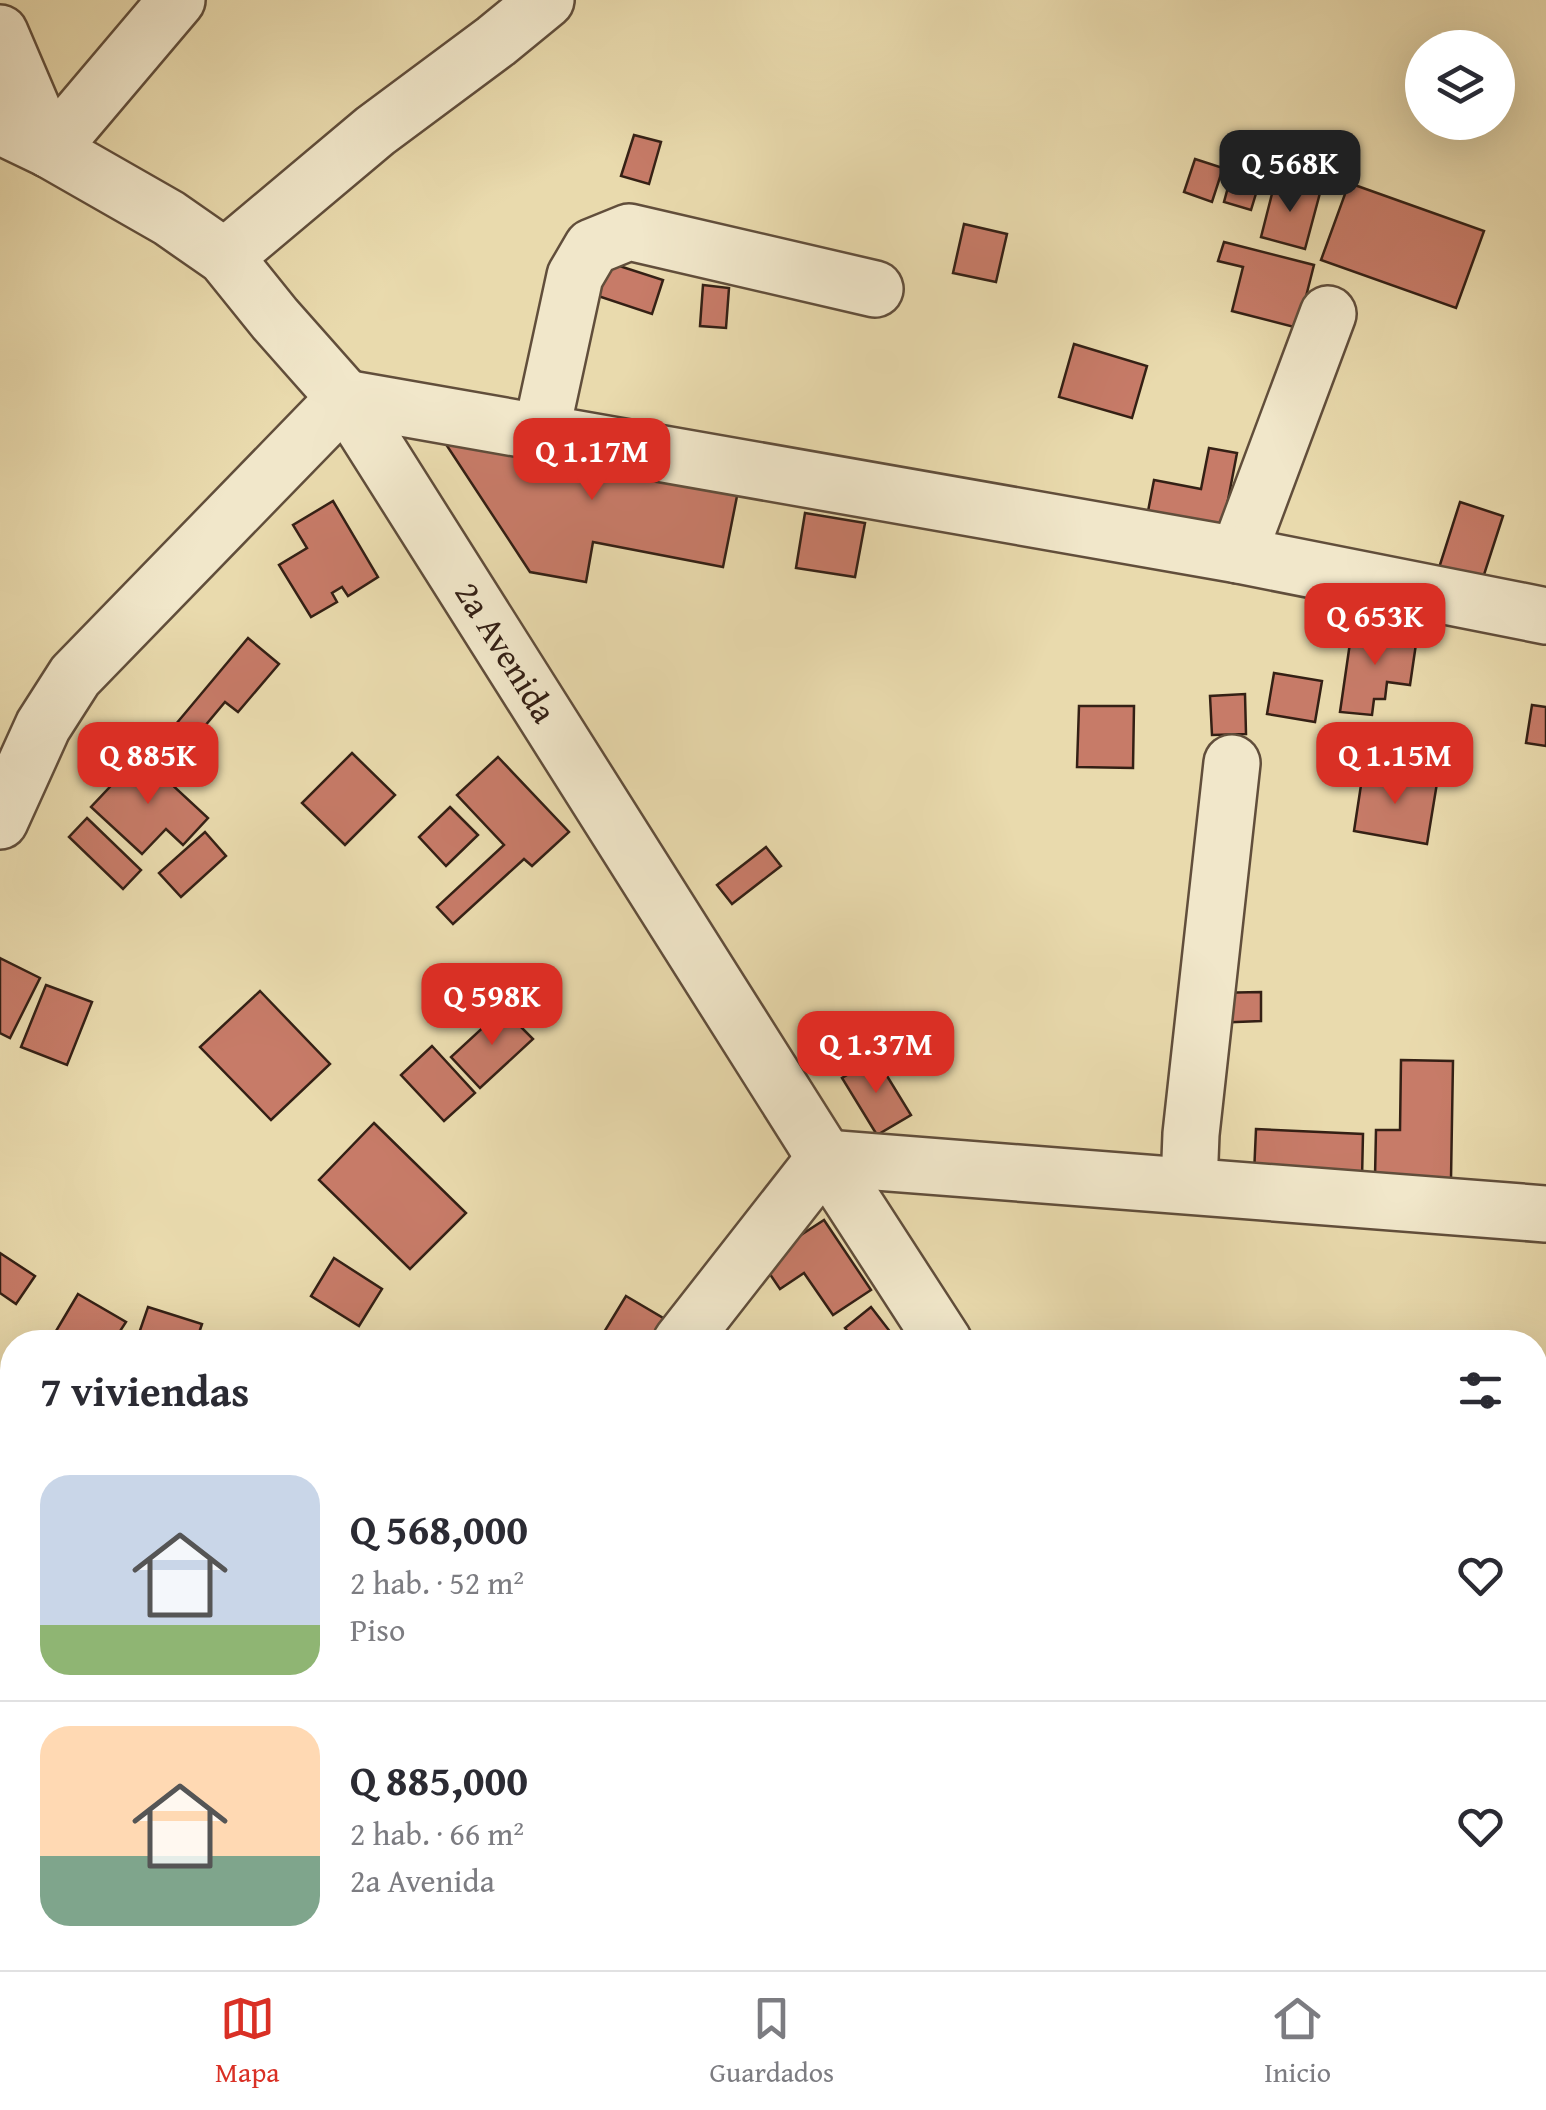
<!DOCTYPE html>
<html lang="es">
<head>
<meta charset="utf-8">
<style>
  body { margin:0; font-family:"Gentium Book Plus",serif; background:#f2f2f3; color:#2b2b33; height:100vh; display:flex; flex-direction:column; font-size:38px; white-space:nowrap }
  * { box-sizing:border-box; margin:0 }
  p { font-size:32px; color:#7c7c81 }
  .icon { flex:none; width:55px; height:55px; fill:none; stroke:currentColor; stroke-width:2; stroke-linecap:round; stroke-linejoin:round }
  .map { position:relative; flex:1; overflow:hidden }
  .drawer { position:absolute; left:0px; top:1330px; width:1548px; height:640px; display:flex; flex-direction:column; background:#fff; border-radius:40px 40px 0 0; box-shadow:0 10px 40px #0002 }
  .drawer>* { flex:none }
  .controls { position:absolute; left:1405px; top:30px; display:grid; gap:20px }
  .controls a { display:grid; place-items:center; width:110px; height:110px; border-radius:50%; background:#fff; box-shadow:0 10px 40px #0002; font-size:50px }
  .price { position:absolute; translate:-50% -85px; padding:0 22px; border-radius:20px; background:#d93025; color:#fff; font-size:32px; line-height:65px; filter:drop-shadow(0 2px 5px #0008) }
  .price::after { content:''; position:absolute; left:50%; top:60px; width:30px; height:22px; margin-left:-15px; background:inherit; clip-path:polygon(0 0,100% 0,50% 100%) }
  .price.on { background:#222; color:#fff }
  ul { padding:0; list-style:none }
  li { display:flex; align-items:center; gap:30px; height:250px; padding:0 40px }
  li+li { border-top:2px solid #e1e1e2 }
  li span { display:grid; place-items:center; flex:none; width:280px; height:200px; border-radius:30px; color:#555 }
  li>.icon { margin-inline-start:auto }
  span .icon { width:120px; height:120px; fill:#fffc; stroke-width:1 }
  li b { font-size:42px }
  h2 { display:flex; justify-content:space-between; align-items:center; height:120px; padding:0 40px; font-size:42px }
  .tabs { display:flex; justify-content:space-around; align-items:center; height:140px; border-top:2px solid #e1e1e2; background:#fff; font-size:28px; color:#7c7c81 }
  .tabs a { display:grid; justify-items:center; gap:5px }
  .tabs .on { color:#d93025 }
  .map>svg:first-child { display:block }
</style>
</head>
<body>
<div class="map">
<svg width="1546" height="1970" viewBox="0 0 1546 1970">
  <rect width="100%" height="100%" fill="#e9daad"/>
  <filter id="stains"><feTurbulence type="fractalNoise" baseFrequency=".002" numOctaves="4"/><feColorMatrix values="0 0 0 0 .2 0 0 0 0 .09 0 0 0 0 .02 0 0 0 .5 -.17"/></filter>
  <radialGradient id="worn" r=".72"><stop offset=".6" stop-color="#630" stop-opacity="0"/><stop offset="1" stop-color="#630" stop-opacity=".3"/></radialGradient>
  <g fill="#c77b68" stroke="#342015" stroke-width="2.5">
    <polygon points="634,135 661,142 649,184 621,176"/>
    <polygon points="1195,159 1223,168 1212,202 1184,192"/>
    <polygon points="1233,169 1261,177 1251,210 1224,202"/>
    <polygon points="1275,182 1320,193 1305,249 1261,237"/>
    <polygon points="1349,183 1484,231 1456,308 1321,260"/>
    <polygon points="964,224 1007,234 996,282 953,273"/>
    <polygon points="1224,242 1314,265 1298,328 1232,311 1243,267 1218,261"/>
    <polygon points="607,262 663,280 652,314 595,295"/>
    <polygon points="703,285 729,288 726,328 700,326"/>
    <polygon points="1074,344 1147,366 1132,418 1059,397"/>
    <polygon points="432,423 740,481 723,567 593,542 586,582 530,572"/>
    <polygon points="1209,448 1237,453 1220,542 1145,527 1154,480 1201,489"/>
    <polygon points="333,501 378,577 348,596 342,587 332,593 337,602 311,617 279,565 307,548 293,525"/>
    <polygon points="1460,502 1503,516 1481,584 1438,571"/>
    <polygon points="805,513 865,523 855,577 796,568"/>
    <polygon points="1352,629 1417,637 1410,685 1387,682 1385,699 1374,699 1372,715 1340,712"/>
    <polygon points="248,638 279,664 238,712 225,702 168,770 150,755"/>
    <polygon points="1274,673 1322,681 1315,722 1267,714"/>
    <polygon points="1245,694 1246,734 1212,735 1210,696"/>
    <polygon points="1532,705 1546,707 1546,746 1526,743"/>
    <polygon points="1079,706 1134,706 1133,768 1077,767"/>
    <polygon points="352,753 395,795 345,845 302,803"/>
    <polygon points="140,755 208,818 183,845 166,829 142,854 91,807"/>
    <polygon points="498,757 569,832 532,866 524,859 453,924 437,907 504,845 457,795"/>
    <polygon points="1363,772 1437,783 1427,844 1354,831"/>
    <polygon points="450,807 478,835 446,866 419,837"/>
    <polygon points="87,818 141,870 123,889 69,837"/>
    <polygon points="205,832 226,856 181,897 159,873"/>
    <polygon points="766,847 781,866 732,904 717,885"/>
    <polygon points="0,958 40,978 10,1038 0,1033"/>
    <polygon points="46,985 92,1002 67,1065 21,1047"/>
    <polygon points="260,991 330,1064 271,1120 200,1047"/>
    <polygon points="1261,992 1261,1021 1212,1023 1211,993"/>
    <polygon points="503,1009 533,1039 480,1088 451,1057"/>
    <polygon points="432,1046 475,1093 444,1121 401,1075"/>
    <polygon points="876,1058 911,1115 877,1135 842,1078"/>
    <polygon points="1401,1060 1453,1061 1451,1179 1375,1177 1376,1130 1400,1130"/>
    <polygon points="374,1123 466,1213 410,1269 319,1180"/>
    <polygon points="1256,1129 1363,1134 1362,1179 1254,1174"/>
    <polygon points="824,1220 871,1290 833,1315 804,1273 780,1289 761,1261"/>
    <polygon points="0,1253 35,1276 16,1304 0,1293"/>
    <polygon points="334,1258 382,1289 359,1326 311,1296"/>
    <polygon points="78,1294 126,1322 113,1342 76,1342 56,1331"/>
    <polygon points="626,1296 675,1325 664,1342 598,1342"/>
    <polygon points="148,1307 202,1324 196,1342 136,1342"/>
    <polygon points="871,1307 898,1342 856,1342 845,1328"/>
    <polygon points="0,1618 12,1625 12,1659 0,1652"/>
    <polygon points="0,1839 12,1847 12,1892 0,1884"/>
    <rect x="1227" y="1958" width="55" height="12"/>
  </g>
  <g fill="none" stroke-linecap="round" stroke-linejoin="round">
    <defs>
      <g id="minor">
        <polyline points="0,33 50,150"/>
        <polyline points="0,126 50,150 169,218 225,257 275,319 345,398 825,1158 944,1342"/>
        <polyline points="50,150 177,0"/>
        <polyline points="225,257 375,131 496,41 546,0"/>
        <polyline points="541,433 575,276 592,247 629,232 875,289"/>
        <polyline points="1238,555 1328,314"/>
        <polyline points="0,821 43,726 75,676 345,398 1238,555 1546,616"/>
        <polyline points="1189,1185 1191,1134 1232,763"/>
        <polyline points="681,1342 825,1158 1546,1214"/>
        <polyline points="0,1521 12,1499"/>
        <polyline points="1535,1531 1546,1529"/>
        <polyline points="1535,1647 1546,1648"/>
        <polyline points="0,1780 12,1759"/>
        <polyline points="1535,1887 1546,1889"/>
        <polyline points="33,1958 49,1970"/>
        <polyline points="1165,1958 1165,1970"/>
      </g>
    </defs>
    <use href="#minor" stroke="#614e3b" stroke-width="60"/>
    <use href="#minor" stroke="#f1e7ca" stroke-width="55"/>
  </g>
  <g text-anchor="middle" stroke-width="9" stroke-linejoin="round" paint-order="stroke">
    <g font-size="35" fill="#342015" stroke="#f1e7ca">
      <text transform="translate(506 652) rotate(58)" y="12">2a Avenida</text>
    </g>
  </g>
  <rect width="100%" height="100%" filter="url(#stains)"/>
  <rect width="100%" height="100%" fill="url(#worn)"/>
</svg>
<div class="controls">
<a><svg class="icon" aria-label="layers" viewBox="0 0 24 24"><path d="M12 4l9 5-9 5-9-5zM3 14l9 5 9-5"/></svg></a>
</div>
<b class="price on" style="left:1290px;top:215px">Q 568K</b>
<b class="price" style="left:592px;top:503px">Q 1.17M</b>
<b class="price" style="left:1375px;top:668px">Q 653K</b>
<b class="price" style="left:148px;top:807px">Q 885K</b>
<b class="price" style="left:1395px;top:807px">Q 1.15M</b>
<b class="price" style="left:492px;top:1048px">Q 598K</b>
<b class="price" style="left:876px;top:1096px">Q 1.37M</b>
<section class="drawer">
<h2>7 viviendas<svg class="icon" aria-label="filters" viewBox="0 0 24 24"><path d="M4 7h16M4 17h16"/><circle cx="9" cy="7" r="2"/><circle cx="15" cy="17" r="2"/></svg></h2>
<ul>
<li><span style="background:linear-gradient(#c9d6e8 75%,#8fb573 0)"><svg class="icon" aria-label="home" viewBox="0 0 24 24"><path d="M3 11l9-7 9 7M6 9v11h12V9"/></svg></span><div><b>Q 568,000</b><p>2 hab. · 52 m²</p><p>Piso</p></div><svg class="icon" aria-label="heart" viewBox="0 0 24 24"><path d="M12 20l-8-8c-3-5 5-10 8-4 3-6 11-1 8 4z"/></svg></li>
<li><span style="background:linear-gradient(#ffd9b3 65%,#7fa58c 0)"><svg class="icon" aria-label="home" viewBox="0 0 24 24"><path d="M3 11l9-7 9 7M6 9v11h12V9"/></svg></span><div><b>Q 885,000</b><p>2 hab. · 66 m²</p><p>2a Avenida</p></div><svg class="icon" aria-label="heart" viewBox="0 0 24 24"><path d="M12 20l-8-8c-3-5 5-10 8-4 3-6 11-1 8 4z"/></svg></li>
</ul>
</section>
</div>
<nav class="tabs">
<a class="on"><svg class="icon" aria-label="map" viewBox="0 0 24 24"><path d="M3 6l6-2 6 2 6-2v14l-6 2-6-2-6 2zM9 4v14M15 6v14"/></svg>Mapa</a>
<a><svg class="icon" aria-label="saved" viewBox="0 0 24 24"><path d="M7 4h10v16l-5-4-5 4z"/></svg>Guardados</a>
<a><svg class="icon" aria-label="home" viewBox="0 0 24 24"><path d="M3 11l9-7 9 7M6 9v11h12V9"/></svg>Inicio</a>
</nav>
</body>
</html>
